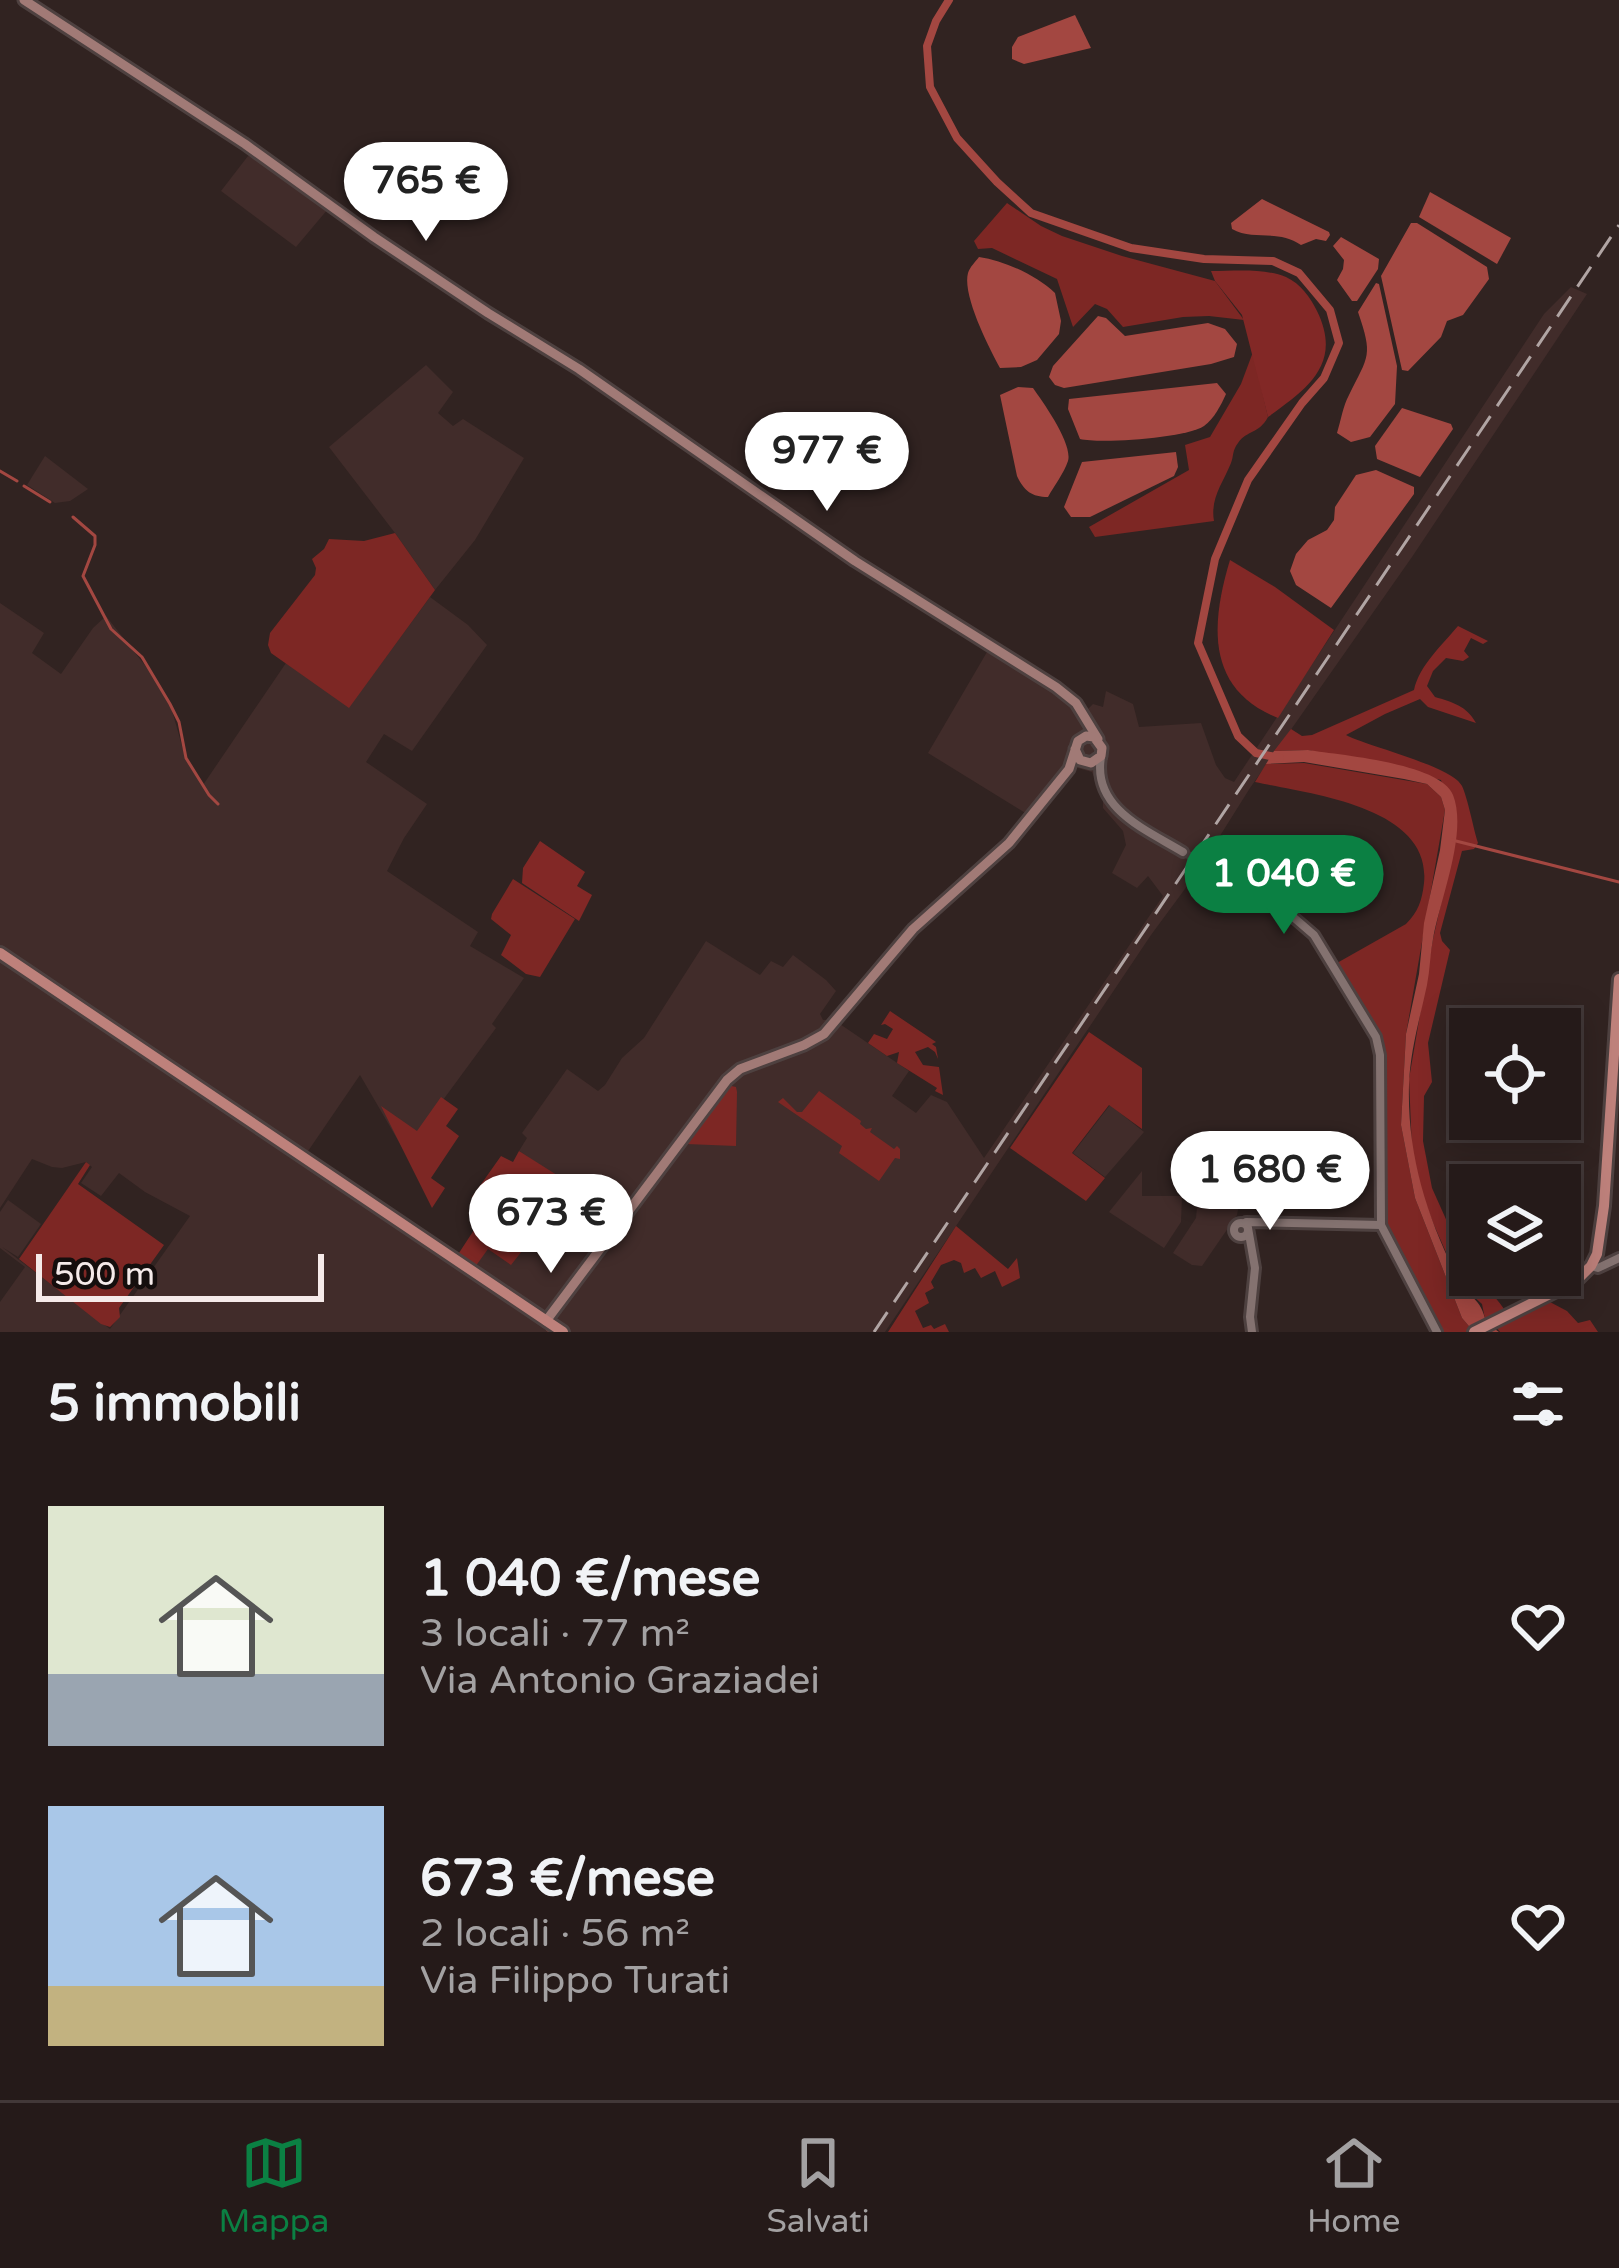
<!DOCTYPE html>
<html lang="it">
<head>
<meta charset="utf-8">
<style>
  body { margin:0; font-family:"Varela Round",sans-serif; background:#2d2322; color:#f1f3f6; height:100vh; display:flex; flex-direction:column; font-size:45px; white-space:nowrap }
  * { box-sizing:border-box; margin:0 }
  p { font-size:39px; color:#a3a1a2 }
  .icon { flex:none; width:66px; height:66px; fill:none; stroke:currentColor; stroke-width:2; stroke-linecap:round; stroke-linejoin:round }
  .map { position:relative; height:1332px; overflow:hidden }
  .sheet { display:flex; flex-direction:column; background:#251a19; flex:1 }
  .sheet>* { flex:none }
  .fabs { position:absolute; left:1449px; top:1008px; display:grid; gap:24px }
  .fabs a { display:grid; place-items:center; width:132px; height:132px; border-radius:0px; background:#251a19; box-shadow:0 6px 30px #0003,0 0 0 3px #423838; font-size:60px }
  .scale { position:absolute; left:36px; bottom:30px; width:288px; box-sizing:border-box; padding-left:12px; border:6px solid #f5eae9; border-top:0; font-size:33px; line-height:42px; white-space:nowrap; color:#f5eae9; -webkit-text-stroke:9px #150e0d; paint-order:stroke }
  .price { position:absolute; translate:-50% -102px; padding:0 27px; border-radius:42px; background:#fff; color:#222; font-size:39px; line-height:78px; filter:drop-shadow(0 3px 6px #0008) }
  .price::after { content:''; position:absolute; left:50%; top:72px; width:36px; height:27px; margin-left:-18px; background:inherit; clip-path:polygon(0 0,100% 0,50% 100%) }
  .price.active { background:#0b8043; color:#fff }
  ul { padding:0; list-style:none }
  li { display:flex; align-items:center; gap:36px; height:300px; padding:0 48px }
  li span { display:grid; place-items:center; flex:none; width:336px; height:240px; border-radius:0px; color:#555 }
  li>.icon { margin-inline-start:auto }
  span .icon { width:144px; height:144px; fill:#fffc; stroke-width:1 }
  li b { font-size:51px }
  h2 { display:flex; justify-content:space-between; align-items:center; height:144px; padding:0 48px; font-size:51px }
  .tabs { display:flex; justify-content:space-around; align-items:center; height:168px; border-top:3px solid #423838; background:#251a19; font-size:33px; color:#a3a1a2 }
  .tabs a { display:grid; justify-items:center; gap:6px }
  .tabs .active { color:#0b8043 }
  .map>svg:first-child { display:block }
</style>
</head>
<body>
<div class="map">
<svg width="1619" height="1332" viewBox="0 0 1619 1332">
  <rect width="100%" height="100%" fill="#312321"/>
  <g fill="#412c2a">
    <polygon points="248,156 259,158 328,209 296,247 221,191"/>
    <polygon points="1571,287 1587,294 1412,557 1250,788 1196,874 1151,935 885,1332 0,1332 0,1302 25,1267 0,1248 0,1212 8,1200 41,1224 18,1257 2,1247 110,1329 190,1216 145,1192 119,1173 101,1196 81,1183 92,1167 86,1162 62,1168 52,1167 32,1159 0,1208 0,603 44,633 32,653 61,674 93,628 106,616 151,673 171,707 184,753 203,785 286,663 349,707 430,597 468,625 487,645 412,751 384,734 366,762 427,804 404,838 387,871 478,932 470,946 524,978 492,1024 496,1028 418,1134 410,1161 360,1075 304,1157 454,1260 536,1232 526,1225 559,1178 519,1151 527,1138 522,1133 567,1069 598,1091 605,1085 622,1058 644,1038 706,941 760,975 771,961 783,967 793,955 826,980 836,991 820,1014 823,1020 834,1020 909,1071 892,1096 916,1113 931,1095 947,1102 984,1158 1163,896 1148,876 1137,888 1112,873 1126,845 1123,831 1103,808 1103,800 1092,772 1078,768 1070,759 1027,814 928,753 987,652 1065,700 1079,718 1093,704 1103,707 1106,691 1133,704 1139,727 1201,723 1216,765 1225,778 1234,782 1544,314"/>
    <polygon points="426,365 453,392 438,413 453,426 463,419 524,458 475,540 435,590 395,533 329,447"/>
    <polygon points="45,456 88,489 70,501 55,503 27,485"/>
    <polygon points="1110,1105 1144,1132 1105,1177 1073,1153"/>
    <polygon points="1142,1171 1142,1196 1182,1196 1181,1222 1164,1248 1109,1212"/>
    <polygon points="1198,1197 1240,1199 1237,1215 1202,1266 1192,1265 1173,1253 1196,1218"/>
  </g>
  <g fill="#7d2724">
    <polygon points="1007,203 1041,226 1062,236 1122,256 1215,281 1244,320 1209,316 1183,317 1123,327 1107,309 1095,304 1073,327 1057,279 992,248 978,249 974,241"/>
    <path d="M1253,352L1268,417C1259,434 1247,430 1238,443C1232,451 1234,455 1231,463C1223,483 1210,498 1214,521L1095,537L1089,527L1189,470L1185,445L1210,437L1241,384Z"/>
    <polygon points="395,533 435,590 349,708 271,653 268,645 270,633 315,575 316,568 312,559 324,549 329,539 364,541"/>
    <path d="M1304,763L1427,784L1441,797L1445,810L1406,1034L1401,1125L1415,1198L1462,1318L1474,1332H1441L1383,1222L1382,1055L1337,963L1406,924C1418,912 1422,901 1424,883C1432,806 1308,794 1255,782L1266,764Z"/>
    <polygon points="513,879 575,919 540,977 526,974 501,955 511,935 491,919 492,914"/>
    <polygon points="890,1011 936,1042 932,1044 936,1047 938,1059 935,1052 928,1047 915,1052 923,1065 939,1067 943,1095 935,1091 937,1088 897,1063 899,1052 887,1056 868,1043 874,1034 887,1039 893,1029 885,1024 881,1025"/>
    <polygon points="1089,1032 1142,1068 1142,1129 1109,1105 1072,1153 1105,1178 1086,1201 1010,1148"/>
    <polygon points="727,1085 736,1087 737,1092 736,1146 686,1144 685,1142"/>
    <polygon points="819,1091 861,1121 860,1124 866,1129 872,1128 870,1132 894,1149 897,1146 900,1149 900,1159 895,1158 879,1181 839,1153 842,1146 778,1102 783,1098 797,1112 802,1112"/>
    <polygon points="441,1097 458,1109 446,1126 459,1136 431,1178 445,1188 432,1208 381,1106 417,1131"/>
    <polygon points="519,1151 560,1177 532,1217 541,1205 553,1213 541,1230 528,1222 527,1225 537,1232 511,1265 488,1249 475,1267 457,1256 487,1210 472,1197 501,1156 513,1162"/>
    <polygon points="86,1162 90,1165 78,1184 164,1245 119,1308 120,1317 110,1327 101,1324 19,1259"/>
    <polygon points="956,1226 1008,1269 1017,1258 1020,1278 1002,1287 995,1271 981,1278 975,1268 964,1273 961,1263 954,1260 941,1265 931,1282 934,1288 925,1293 929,1303 915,1311 923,1328 931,1325 934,1329 945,1324 949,1332 888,1332"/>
    <polygon points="1548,1301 1567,1311 1578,1323 1590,1320 1598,1332 1500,1332 1496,1327"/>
  </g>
  <g fill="#822826">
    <path d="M1211,271C1235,271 1264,268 1286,277C1301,284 1310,297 1317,311C1343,364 1307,389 1268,417L1242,315L1215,281Z"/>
    <path d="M1230,560L1275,587L1334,630L1278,718C1205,689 1211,623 1230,560Z"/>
    <path d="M1458,626L1488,641L1483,644L1471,638L1464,651L1469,657L1463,661L1446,658L1433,671L1427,686L1435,697C1452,702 1467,706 1476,723L1428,707L1420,699L1385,714L1346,735C1369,747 1452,766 1462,786C1468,799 1473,827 1478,843L1474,849L1462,851L1440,933L1442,941L1450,950L1428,1043L1432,1082L1424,1096L1423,1141L1432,1188L1449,1226L1457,1232C1459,1248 1470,1259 1470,1275H1476C1484,1289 1500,1299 1506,1313L1486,1324L1482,1304L1460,1284L1434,1225L1423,1197L1412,1150L1409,1079L1433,939L1456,838L1441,780L1308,750L1274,751L1291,729L1302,736L1312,735L1414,690C1419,666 1442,645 1458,626Z"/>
    <polygon points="540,841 585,872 577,886 592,895 579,921 522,883 523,868"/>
  </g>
  <g fill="#a34741">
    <polygon points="1075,15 1091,48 1024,64 1012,59 1012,47 1018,37"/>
    <polygon points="1430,192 1511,238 1497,264 1419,217"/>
    <path d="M1262,199L1329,232L1330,235L1326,241L1316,239L1301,245C1279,229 1253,241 1232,229L1231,223Z"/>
    <polygon points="1411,223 1417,223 1487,267 1489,279 1463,315 1447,321 1441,337 1408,371 1402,370 1381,276"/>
    <polygon points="1341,237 1379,259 1378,269 1357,301 1352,301 1337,280 1343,269 1344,260 1333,246"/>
    <path d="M979,257C1005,261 1036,275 1055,293L1061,321L1059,334L1037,360L1021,367L1000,368C989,348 962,295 968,273C970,267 975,262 979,257Z"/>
    <path d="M1376,283L1379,284L1397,366L1395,404L1370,437L1351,442L1337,433C1341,420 1343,406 1349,395C1369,355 1373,356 1358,312Z"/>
    <polygon points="1098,316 1106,318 1125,336 1208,323 1225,329 1237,344 1234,357 1211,364 1064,388 1055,385 1049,377 1053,366"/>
    <path d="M1217,383L1226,394C1221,405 1214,419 1204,426C1186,438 1101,444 1080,439L1068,409L1069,399Z"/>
    <path d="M1018,387L1033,388C1043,402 1073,444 1068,461C1064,473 1054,486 1048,497C1032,497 1024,491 1017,476L1000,395Z"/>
    <polygon points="1402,408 1451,424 1453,429 1420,477 1377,459 1375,446"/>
    <polygon points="1176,452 1178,467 1174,476 1090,517 1071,517 1064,507 1082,462"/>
    <polygon points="1376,470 1414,487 1414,494 1331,608 1296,585 1290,571 1296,554 1308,540 1327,530 1334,520 1335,507 1356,475"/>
    <path d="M1308,750C1339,755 1441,763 1453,795C1468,833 1440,899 1433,939C1430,954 1430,970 1427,985C1420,1018 1410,1051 1409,1085C1407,1155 1427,1217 1458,1279C1469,1300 1481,1296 1486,1323L1499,1332H1474L1462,1318L1415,1198L1401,1125L1406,1034L1419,974L1424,923L1440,850L1445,810L1441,797L1427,784L1404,779L1304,762L1266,764L1274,751Z"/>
  </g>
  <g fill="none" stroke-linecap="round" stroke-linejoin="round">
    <g stroke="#a34741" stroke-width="3">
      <polyline points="0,471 17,481"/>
      <polyline points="24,486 50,502"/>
      <polyline points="73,517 95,536 95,545 83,576 111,629 142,657 170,704 179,722 186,758 209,795 218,804"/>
      <polyline points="1452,840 1619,882"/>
      <polyline points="548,1330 552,1332"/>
    </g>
    <polyline stroke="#a34741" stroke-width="8" points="949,0 936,21 927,46 930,87 957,138 997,182 1031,213 1131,248 1204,259 1273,261 1299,273 1330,310 1339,343 1324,378 1302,403 1248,480 1215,559 1198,643 1238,736 1256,753 1280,758"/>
    <polyline stroke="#4e413f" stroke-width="8" stroke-dasharray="8 4" stroke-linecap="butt" points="1183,852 1204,864"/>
    <defs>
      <g id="tertiary">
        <path d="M1101,757C1092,809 1147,830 1183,852"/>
        <polyline points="1204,864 1285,910 1314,935 1376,1037 1380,1055 1381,1225 1437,1332"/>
        <circle cx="1241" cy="1230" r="7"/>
        <polyline points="1247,1225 1246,1222 1381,1225"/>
        <polyline points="1248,1228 1255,1268 1250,1317 1252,1332"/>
        <polyline points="1591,1266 1598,1268 1619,1258"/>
      </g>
      <g id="secondary">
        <polyline points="24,0 245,144 374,237 488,313 579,369 855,561 1056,687 1076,703 1098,739"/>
        <polyline points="546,1321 727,1080 740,1069 804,1045 824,1034 913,929 1009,843 1069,769 1078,741 1086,736 1094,737 1102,748 1101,756 1091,763 1080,760 1075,749"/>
      </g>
      <g id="primary">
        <polyline points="0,953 563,1332"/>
        <polyline points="1474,1332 1576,1281 1591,1266 1597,1254 1604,1206 1619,979"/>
      </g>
    </defs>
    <use href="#tertiary" stroke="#4e4140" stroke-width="14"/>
    <use href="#secondary" stroke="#4e4140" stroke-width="15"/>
    <use href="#primary" stroke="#4e4140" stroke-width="16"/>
    <use href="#tertiary" stroke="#847270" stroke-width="8"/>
    <use href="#secondary" stroke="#a17a76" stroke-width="9"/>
    <use href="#primary" stroke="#be817b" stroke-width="10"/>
    <polyline stroke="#b1a5a4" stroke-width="3" stroke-dasharray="24 12" stroke-linecap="butt" points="874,1332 1619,225"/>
  </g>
</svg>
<div class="fabs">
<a><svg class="icon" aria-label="locate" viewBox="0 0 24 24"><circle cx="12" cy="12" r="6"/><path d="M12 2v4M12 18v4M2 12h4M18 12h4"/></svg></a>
<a><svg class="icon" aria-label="layers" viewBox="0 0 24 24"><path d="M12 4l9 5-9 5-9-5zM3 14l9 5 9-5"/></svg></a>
</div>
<div class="scale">500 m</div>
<b class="price" style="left:426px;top:244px">765 €</b>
<b class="price" style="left:827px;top:514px">977 €</b>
<b class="price active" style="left:1284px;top:937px">1 040 €</b>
<b class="price" style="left:1270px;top:1233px">1 680 €</b>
<b class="price" style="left:551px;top:1276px">673 €</b>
</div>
<section class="sheet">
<h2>5 immobili<svg class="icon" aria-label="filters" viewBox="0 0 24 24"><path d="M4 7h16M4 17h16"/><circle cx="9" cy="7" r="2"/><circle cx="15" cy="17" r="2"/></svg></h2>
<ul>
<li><span style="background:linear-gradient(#dfe7d0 70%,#9aa5b1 0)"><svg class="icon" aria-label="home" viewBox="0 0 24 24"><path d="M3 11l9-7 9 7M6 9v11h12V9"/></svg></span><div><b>1 040 €/mese</b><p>3 locali · 77 m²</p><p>Via Antonio Graziadei</p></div><svg class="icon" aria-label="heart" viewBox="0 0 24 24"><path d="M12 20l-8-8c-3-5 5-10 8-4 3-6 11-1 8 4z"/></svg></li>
<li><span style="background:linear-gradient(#a9c7e8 75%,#c2b280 0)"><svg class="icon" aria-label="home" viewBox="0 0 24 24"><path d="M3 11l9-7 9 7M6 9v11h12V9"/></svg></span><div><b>673 €/mese</b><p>2 locali · 56 m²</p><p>Via Filippo Turati</p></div><svg class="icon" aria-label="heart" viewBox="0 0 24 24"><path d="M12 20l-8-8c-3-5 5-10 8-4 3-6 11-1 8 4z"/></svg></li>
</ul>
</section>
<nav class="tabs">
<a class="active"><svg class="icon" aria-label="map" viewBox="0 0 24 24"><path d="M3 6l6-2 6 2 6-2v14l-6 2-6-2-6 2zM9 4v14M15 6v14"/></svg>Mappa</a>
<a><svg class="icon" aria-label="saved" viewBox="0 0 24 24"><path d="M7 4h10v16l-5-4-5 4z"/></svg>Salvati</a>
<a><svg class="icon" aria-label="home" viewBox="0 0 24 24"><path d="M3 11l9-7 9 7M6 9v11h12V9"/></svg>Home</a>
</nav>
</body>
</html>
